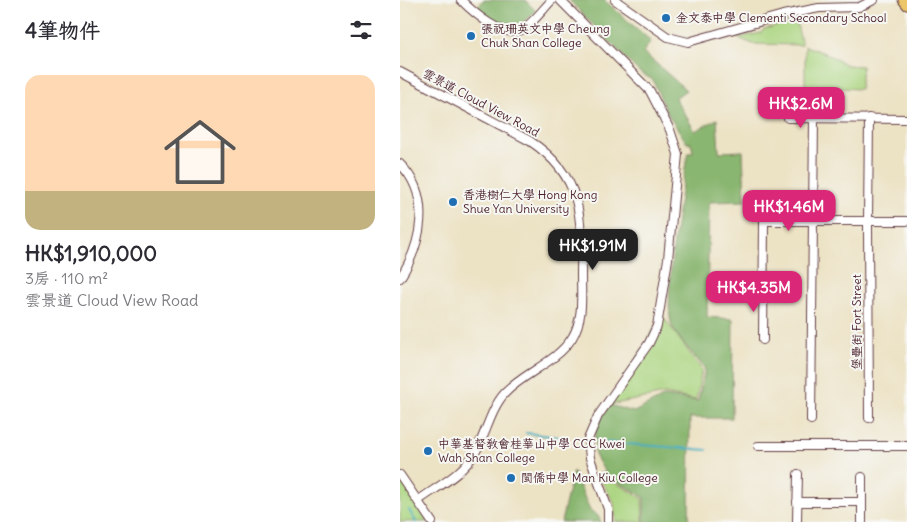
<!DOCTYPE html>
<html lang="zh-TW">
<head>
<meta charset="utf-8">
<style>
  body { margin:0; font-family:Delius,"LXGW WenKai TC",sans-serif; background:#f7f7f7; color:#2b2b33; height:100vh; display:flex; flex-direction:column; font-size:19px; white-space:nowrap }
  * { box-sizing:border-box; margin:0 }
  p { font-size:16px; color:#7c7c81 }
  .icon { flex:none; width:28px; height:28px; fill:none; stroke:currentColor; stroke-width:2; stroke-linecap:round; stroke-linejoin:round }
  .map { position:relative; flex:1; overflow:hidden }
  .sheet { display:flex; flex-direction:column; background:#fff; width:400px }
  .sheet>* { flex:none }
  .price { position:absolute; translate:-50% -42px; padding:0 11px; border-radius:10px; background:#db2777; color:#fff; font-size:16px; line-height:32px; filter:drop-shadow(0 1px 2px #0008) }
  .price::after { content:''; position:absolute; left:50%; top:30px; width:15px; height:11px; margin-left:-8px; background:inherit; clip-path:polygon(0 0,100% 0,50% 100%) }
  .price.active { background:#222; color:#fff }
  ul { padding:0; list-style:none }
  li { display:grid; align-content:center; gap:10px; height:265px; padding:0 25px }
  li+li { border-top:1px solid #e1e1e2 }
  li span { display:grid; place-items:center; height:155px; border-radius:15px; color:#555 }
  li>.icon { margin-inline-start:auto }
  span .icon { width:90px; height:90px; fill:#fffc; stroke-width:1 }
  li b { font-size:21px }
  h2 { display:flex; justify-content:space-between; align-items:center; height:60px; padding:0 25px; font-size:21px }
  main { display:flex; flex:1; min-height:0 }
  .map>svg:first-child { display:block }
</style>
</head>
<body>
<main>
<section class="sheet">
<h2>4筆物件<svg class="icon" aria-label="filters" viewBox="0 0 24 24"><path d="M4 7h16M4 17h16"/><circle cx="9" cy="7" r="2"/><circle cx="15" cy="17" r="2"/></svg></h2>
<ul>
<li><span style="background:linear-gradient(#ffd9b3 75%,#c2b280 0)"><svg class="icon" aria-label="home" viewBox="0 0 24 24"><path d="M3 11l9-7 9 7M6 9v11h12V9"/></svg></span><div><b>HK$1,910,000</b><p>3房 · 110 m²</p><p>雲景道 Cloud View Road</p></div></li>
</ul>
</section>
<div class="map">
<svg width="507" height="522" viewBox="0 0 507 522">
  <rect width="100%" height="100%" fill="#f6f6f2"/>
  <filter id="ink" filterUnits="userSpaceOnUse"><feTurbulence type="fractalNoise" baseFrequency=".02" numOctaves="2"/><feDisplacementMap in="SourceGraphic" scale="10" xChannelSelector="R" yChannelSelector="G"/><feConvolveMatrix kernelMatrix="1 2 1 2 8 2 1 2 1" color-interpolation-filters="sRGB"/></filter>
  <filter id="wash" filterUnits="userSpaceOnUse"><feTurbulence type="fractalNoise" baseFrequency=".0096" numOctaves="4" result="noise"/><feDisplacementMap in="SourceGraphic" scale="20" xChannelSelector="R" yChannelSelector="G"/><feGaussianBlur stdDeviation="1.12" result="paint"/><feColorMatrix in="noise" values="0 0 0 0 0 0 0 0 0 0 0 0 0 0 0 0 0 1.4 0 .05"/><feComposite in="paint" operator="in"/></filter>
  <g filter="url(#wash)">
    <rect width="100%" height="100%" fill="#ece2c4"/>
    <g fill="#acd581" stroke="#7b7a56">
      <polygon points="396,21 402,45 353,44 338,38 337,35 342,37 361,33 364,29"/>
      <polygon points="405,46 427,54 446,65 462,66 460,89 405,86"/>
      <polygon points="262,315 302,370 296,400 265,394 209,405"/>
      <polygon points="202,472 206,477 242,498 243,522 216,522 214,503 198,475"/>
      <polygon points="0,479 28,522 0,522"/>
    </g>
    <g fill="#89b66f" stroke="#6a6a4d">
      <path d="M83,0H125L136,11C112,36 101,27 77,8Z"/>
      <path d="M169,0H204L251,41L243,52L286,90L275,98L295,131L317,119L319,152L343,151L345,201L309,202L307,317L333,319L332,418H290L289,522H244V497L207,476L195,455V430L209,405L234,412L265,396L298,401L305,369C296,357 278,339 272,326C262,301 282,183 288,153L293,152L291,143H287L267,113L253,80L239,72Z"/>
      <polygon points="173,471 190,510 198,516 201,522 161,522"/>
    </g>
    <g fill="none" stroke-linecap="round" stroke-linejoin="round">
      <g stroke="#45afc4" stroke-width="2">
        <polyline points="126,433 165,438"/>
        <polyline points="200,442 307,450"/>
        <polyline points="9,510 16,522"/>
      </g>
    </g>
  </g>
  <g filter="url(#ink)">
    <g fill="none" stroke-linecap="round" stroke-linejoin="round">
      <defs>
        <g id="minor">
          <path d="M61,0C73,12 103,39 121,30C132,25 143,9 152,0"/>
          <polyline points="160,0 250,91 270,130 278,154 268,259 257,326 249,343 198,416 188,439 190,458 208,509 208,522"/>
          <polyline points="215,0 268,37 288,42 383,15 419,8 459,7 474,0"/>
          <path d="M0,72L130,141C183,176 182,217 181,275C181,296 184,318 172,338C156,363 125,372 105,393C91,408 86,433 76,451C63,474 40,485 19,500"/>
          <polyline points="388,118 507,119"/>
          <path d="M0,164C32,196 22,244 0,278"/>
          <polyline points="468,222 469,118"/>
          <polyline points="468,225 469,418"/>
          <polyline points="363,340 364,221 507,221"/>
          <polyline points="411,420 414,118"/>
          <polyline points="358,446 507,446"/>
          <polyline points="0,475 32,522"/>
          <polyline points="397,502 462,502"/>
          <polyline points="397,522 398,474"/>
          <polyline points="462,522 462,477"/>
        </g>
        <polyline id="major" points="503,0 507,5"/>
      </defs>
      <use href="#minor" stroke="#623c42" stroke-width="10"/>
      <use href="#major" stroke="#623c42" stroke-width="11"/>
      <use href="#minor" stroke="#fff" stroke-width="8"/>
      <use href="#major" stroke="#ecc669" stroke-width="9"/>
    </g>
  </g>
  <g fill="#1f6fb2" stroke="#f6f6f2" stroke-width="2">
    <circle cx="266" cy="18" r="5"/>
    <circle cx="71" cy="36" r="5"/>
    <circle cx="53" cy="202" r="5"/>
    <circle cx="28" cy="451" r="5"/>
    <circle cx="111" cy="478" r="5"/>
  </g>
  <g text-anchor="middle" stroke-width="4" stroke-linejoin="round" paint-order="stroke">
    <g font-size="12" fill="#4a1f2b" stroke="#f6f6f2" text-anchor="start">
      <text x="276" y="22">金文泰中學 Clementi Secondary School</text>
      <text x="81" y="33">張祝珊英文中學 Cheung<tspan x="81" dy="14">Chuk Shan College</tspan></text>
      <text x="63" y="199">香港樹仁大學 Hong Kong<tspan x="63" dy="14">Shue Yan University</tspan></text>
      <text x="38" y="448">中華基督教會桂華山中學 CCC Kwei<tspan x="38" dy="14">Wah Shan College</tspan></text>
      <text x="121" y="482">閩僑中學 Man Kiu College</text>
    </g>
    <g font-size="12" fill="#4a1f2b" stroke="#f6f6f2">
      <text transform="translate(81 103) rotate(28)" y="4">雲景道 Cloud View Road</text>
      <text transform="translate(457 322) rotate(-90)" y="4">堡壘街 Fort Street</text>
    </g>
  </g>
</svg>
<b class="price" style="left:401px;top:129px">HK$2.6M</b>
<b class="price" style="left:389px;top:232px">HK$1.46M</b>
<b class="price active" style="left:193px;top:271px">HK$1.91M</b>
<b class="price" style="left:354px;top:313px">HK$4.35M</b>
</div>
</main>
</body>
</html>
